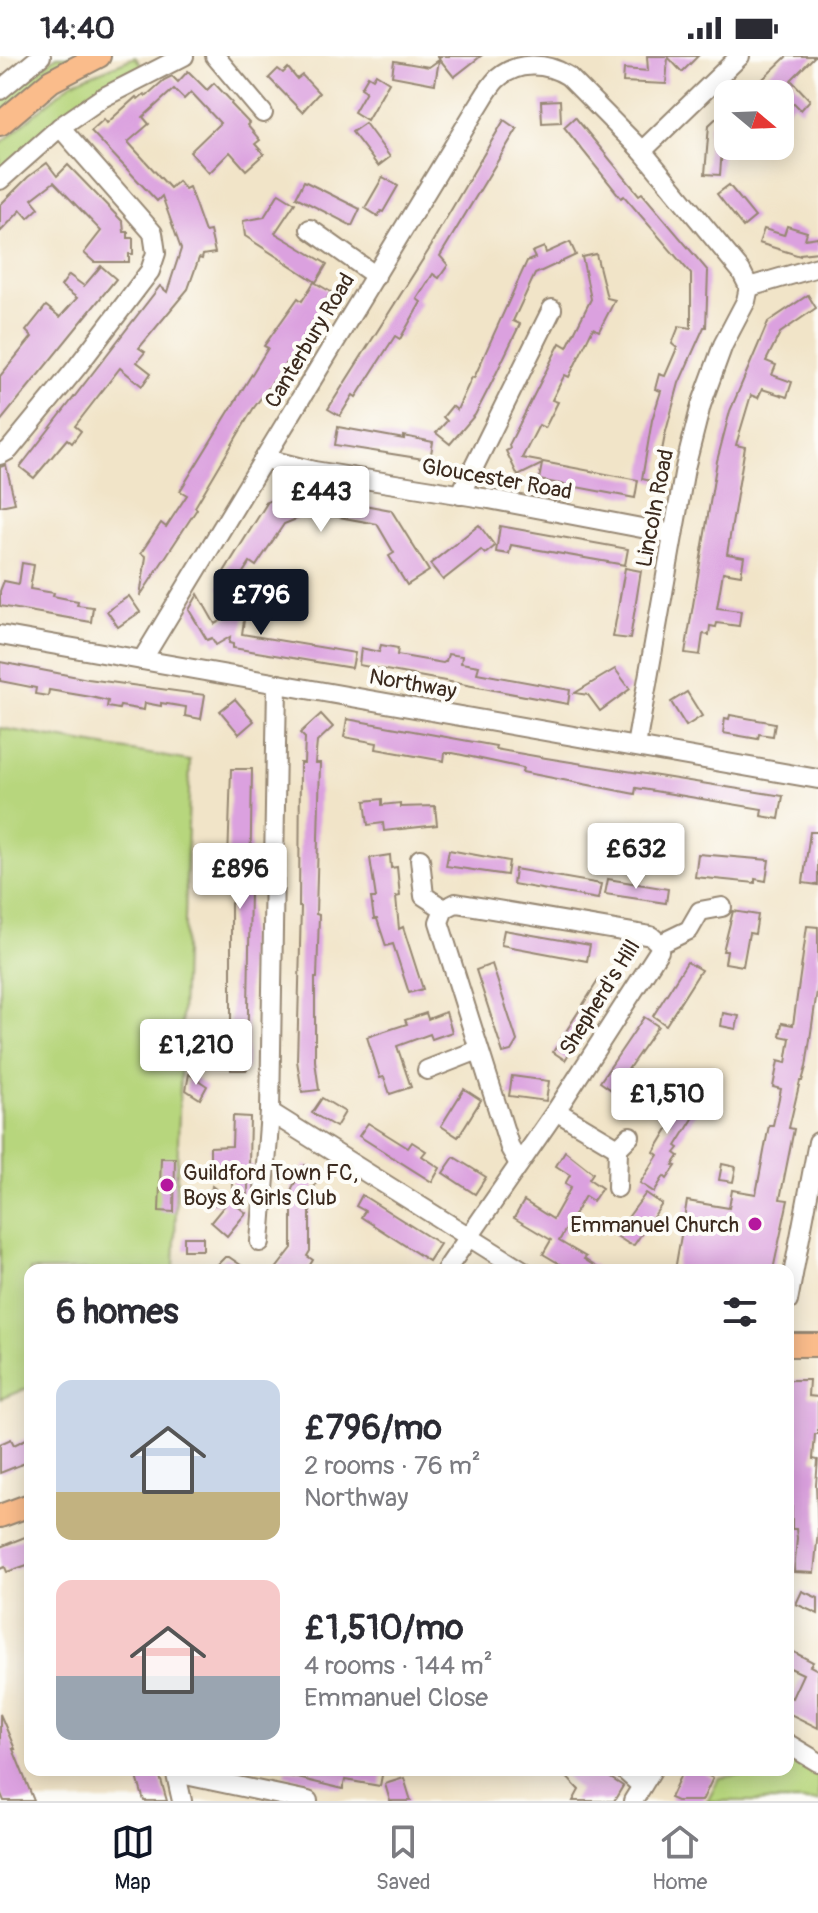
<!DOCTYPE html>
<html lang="en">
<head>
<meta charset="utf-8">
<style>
  body { margin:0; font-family:Pangolin,sans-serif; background:#f2f2f3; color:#2b2b33; height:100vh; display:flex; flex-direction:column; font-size:30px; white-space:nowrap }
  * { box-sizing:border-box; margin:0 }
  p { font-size:26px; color:#7c7c81 }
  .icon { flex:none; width:44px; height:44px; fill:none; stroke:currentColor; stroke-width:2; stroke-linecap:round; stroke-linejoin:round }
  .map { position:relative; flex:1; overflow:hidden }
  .panel { position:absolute; left:24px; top:1208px; width:770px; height:512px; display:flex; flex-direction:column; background:#fff; border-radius:16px; box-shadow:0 4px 20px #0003 }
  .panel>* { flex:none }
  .needle { width:52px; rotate:109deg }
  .fabs { position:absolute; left:714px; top:24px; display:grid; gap:16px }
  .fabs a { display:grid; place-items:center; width:80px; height:80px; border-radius:16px; background:#fff; box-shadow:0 4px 20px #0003; font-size:40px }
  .price { position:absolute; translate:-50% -68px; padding:0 18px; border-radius:8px; background:#fff; color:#222; font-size:26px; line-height:52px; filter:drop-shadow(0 2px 4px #0008) }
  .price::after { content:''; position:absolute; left:50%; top:48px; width:24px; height:18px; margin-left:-12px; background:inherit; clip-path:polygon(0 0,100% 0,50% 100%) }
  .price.current { background:#111827; color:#fff }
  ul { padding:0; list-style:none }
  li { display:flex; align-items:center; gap:24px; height:200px; padding:0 32px }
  li span { display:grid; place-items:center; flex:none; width:224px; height:160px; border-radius:16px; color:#555 }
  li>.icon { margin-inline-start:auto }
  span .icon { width:96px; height:96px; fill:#fffc; stroke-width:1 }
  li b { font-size:34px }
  h2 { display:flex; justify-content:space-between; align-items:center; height:96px; padding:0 32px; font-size:34px }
  .status { display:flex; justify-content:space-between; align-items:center; height:56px; padding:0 40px; background:#fff; direction:ltr }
  .status svg { height:22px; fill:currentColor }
  .menu { display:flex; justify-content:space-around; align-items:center; height:112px; border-top:2px solid #e1e1e2; background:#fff; font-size:22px; color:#7c7c81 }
  .menu a { display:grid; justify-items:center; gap:4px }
  .menu .current { color:#111827 }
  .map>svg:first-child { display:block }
</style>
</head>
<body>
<div class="status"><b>14:40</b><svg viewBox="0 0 49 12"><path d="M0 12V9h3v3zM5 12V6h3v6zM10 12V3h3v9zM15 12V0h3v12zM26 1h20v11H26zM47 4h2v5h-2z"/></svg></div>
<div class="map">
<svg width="818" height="1745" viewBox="0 0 818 1745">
  <rect width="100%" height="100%" fill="#fdfcf7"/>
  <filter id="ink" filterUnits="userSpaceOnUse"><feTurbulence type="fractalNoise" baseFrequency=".0125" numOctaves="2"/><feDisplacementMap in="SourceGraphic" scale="16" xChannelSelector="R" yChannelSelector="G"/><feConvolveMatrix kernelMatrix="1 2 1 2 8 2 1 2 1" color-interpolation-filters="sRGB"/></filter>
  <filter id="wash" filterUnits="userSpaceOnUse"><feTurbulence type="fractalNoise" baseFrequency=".006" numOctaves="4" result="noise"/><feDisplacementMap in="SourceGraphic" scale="32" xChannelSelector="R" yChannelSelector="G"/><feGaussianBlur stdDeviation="1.8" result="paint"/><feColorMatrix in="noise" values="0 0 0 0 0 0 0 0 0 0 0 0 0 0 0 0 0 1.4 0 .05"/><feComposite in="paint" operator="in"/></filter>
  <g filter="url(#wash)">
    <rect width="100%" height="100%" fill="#f1e4c8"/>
    <g fill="#b7d67d" stroke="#79804e" stroke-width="2">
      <polygon points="57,0 84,0 0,59 0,45"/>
      <polygon points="135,1 144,13 0,116 0,88 71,27"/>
      <polygon points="0,672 190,705 174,1214 30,1214 30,1331 0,1343"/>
      <polygon points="788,1694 818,1716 818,1745 707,1745 719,1722 738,1719 752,1721 764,1714 788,1714"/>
    </g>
    <g id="blocks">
      <g fill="#dba1df">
        <polygon points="437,0 481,0 454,21"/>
        <polygon points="647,0 698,0 682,16 668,1 666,28 623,26 624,13 648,15"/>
        <polygon points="787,0 815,0 791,24 810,44 801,54 794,47 780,61 780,38 747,38"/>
        <polygon points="439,4 435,28 392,20 394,5 429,11"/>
        <polygon points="288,12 297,23 302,19 319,37 302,56 269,22 278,13 283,17"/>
        <polygon points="188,15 207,34 214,27 232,46 231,48 249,67 247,69 260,84 255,88 264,98 246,114 230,96 209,117 190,96 220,67 191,36 184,43 174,33 143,61 149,68 128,86 170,132 178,125 185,133 189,131 205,176 210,175 215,197 203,199 202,203 199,202 188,233 139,292 145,296 137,306 151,317 142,330 120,312 75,370 81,375 72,387 67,383 34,422 20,411 160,230 167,236 181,193 162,140 157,145 91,75 104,63 107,67 136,41 138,43 144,38 146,40 164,24 172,20 178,26"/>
        <polygon points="376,18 389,26 367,64 354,56 366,35 361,32 368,20 373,23"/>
        <polygon points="560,44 561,66 542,67 541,45"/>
        <polygon points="725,54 720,119 705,118 709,69"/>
        <polygon points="575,61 639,139 642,137 708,215 706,271 704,271 679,327 665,379 656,426 642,423 652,364 661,335 655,333 659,318 665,320 677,292 672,288 679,270 691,272 691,218 624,140 621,142 564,71"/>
        <polygon points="504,64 517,73 440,200 448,209 439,222 433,218 417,243 421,246 400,283 395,280 356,341 353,339 340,360 328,353 432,189 431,188"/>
        <polygon points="365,67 390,101 378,110 352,76"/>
        <polygon points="47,107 57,120 68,109 123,166 124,176 128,176 128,182 133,182 133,198 129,198 129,206 94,206 84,197 101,175 54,126 32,143 39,152 28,162 21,154 0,176 0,149 28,121"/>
        <polygon points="383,121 398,130 383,156 381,155 378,160 365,152"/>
        <polygon points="304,125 360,153 352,170 296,141"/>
        <polygon points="729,129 755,161 743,171 717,138"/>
        <polygon points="279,137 295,147 275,177 327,208 316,226 245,180 243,165 264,161"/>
        <polygon points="787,170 807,176 805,183 818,181 818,196 800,198 800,200 759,187 764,173 784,179"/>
        <polygon points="570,186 576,199 535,218 513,265 520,268 492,326 475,359 450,388 436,377 447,365 443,361 452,350 457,354 472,321 474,322 527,205 535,202 532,196 544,191 546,197"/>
        <polygon points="596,198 607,242 615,244 599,275 593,272 569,321 565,319 563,322 552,344 558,346 545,372 539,369 522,402 638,424 635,442 539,424 542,408 518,420 506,395 510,393 509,389 560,287 567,291 591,243 582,201"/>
        <polygon points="101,210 116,223 0,366 0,320 32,281 26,275 46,250 60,261 77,242 61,230 69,219 84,230"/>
        <polygon points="314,226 331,236 291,301 253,353 195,451 197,453 140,540 146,501 141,497 161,467 166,471 187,439 180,435 268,292 264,290 298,242 302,245"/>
        <polygon points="808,239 816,252 780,277 766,305 776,309 772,319 792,326 787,341 762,333 758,342 751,339 736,389 745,391 727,498 744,501 741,519 723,516 717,552 741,555 739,570 717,567 716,571 710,570 709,579 703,578 700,599 685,597 717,405 730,355 768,266"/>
        <polygon points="338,371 404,383 404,380 433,386 430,404 335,389"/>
        <polygon points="6,409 15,447 0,450 0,411"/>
        <polygon points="294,436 391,454 429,515 407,529 389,500 394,497 377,468 295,453 299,462 284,468 256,510 250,506 231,535 219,533 222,519 267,447 264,447"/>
        <polygon points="479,469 495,490 485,498 481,494 443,524 430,508"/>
        <polygon points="500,470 628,493 625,509 511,489 509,498 496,496"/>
        <polygon points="22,507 34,509 30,533 54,537 53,540 78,545 77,549 93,551 91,566 0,550 0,535 4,525 19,528"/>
        <polygon points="625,512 641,515 630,583 613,581"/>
        <polygon points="236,535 248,537 242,578 355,597 352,612 233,592 233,588 229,587 230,581 216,589 212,582 207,584 189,554 198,538 215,568 233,558"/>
        <polygon points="129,540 140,556 118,571 107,555"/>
        <polygon points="381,589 398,592 397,599 443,607 446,605 448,598 462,600 461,607 479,610 477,617 570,634 568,648 359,609 361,592 379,596"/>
        <polygon points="0,606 88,623 205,639 201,663 185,660 186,651 161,647 161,650 145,647 144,654 120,650 119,653 107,651 108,645 91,641 49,634 48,640 35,638 36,632 0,625"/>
        <polygon points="615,613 630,633 600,655 588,639 575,637"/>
        <polygon points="687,636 702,660 686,670 671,646"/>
        <polygon points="235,643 254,665 239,678 220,655"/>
        <polygon points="321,658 333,671 317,686 315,707 320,707 316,858 319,859 317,922 315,922 315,1005 319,1034 302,1036 297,1005 301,851 299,851 300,707 304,707 305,682 300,677"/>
        <polygon points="730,659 775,667 773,680 759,678 758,683 723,677 725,662 729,663"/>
        <polygon points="347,663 496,690 495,693 546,702 783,740 779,763 761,760 762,753 636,732 635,738 522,716 523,712 453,697 445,697 444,705 376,693 377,687 344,681"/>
        <polygon points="231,713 252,713 247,1014 231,1014 231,847 234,847 234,806 228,806"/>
        <polygon points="382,743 382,749 400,747 400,751 435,750 437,769 384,775 383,767 368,769 365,745"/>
        <polygon points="810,776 818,776 818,829 803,827"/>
        <polygon points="449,794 509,805 507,819 446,810"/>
        <polygon points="698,798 769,804 766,825 755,823 755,827 695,821"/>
        <polygon points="390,799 391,812 397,811 400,840 396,841 399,873 403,871 423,933 409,937 393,888 386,890 377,863 374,863 371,842 376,842 370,802"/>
        <polygon points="515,813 601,828 598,843 513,828"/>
        <polygon points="608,823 668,833 666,847 605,838"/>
        <polygon points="733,855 758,859 755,878 749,877 743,910 725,907 727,895 723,895"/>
        <polygon points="807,870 818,871 818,928 806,1011 802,1025 800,1025 789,1072 794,1073 780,1143 788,1144 773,1214 675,1214 687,1145 729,1152 732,1134 756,1138 769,1069 773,1069 781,1033 773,1031 778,1005 786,1007 790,982 780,980 782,967 793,969"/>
        <polygon points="504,874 590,889 587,905 501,889"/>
        <polygon points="687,906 701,914 666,969 653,960"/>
        <polygon points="492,908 517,985 511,995 503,997 476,914"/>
        <polygon points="599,923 612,931 565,1004 553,996"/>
        <polygon points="446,956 452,976 432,983 430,978 397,990 411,1031 390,1038 384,1021 380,1022 367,981 407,968 405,964 426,957 428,963"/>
        <polygon points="723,957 739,960 736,973 721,970"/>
        <polygon points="644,961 658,970 613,1035 600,1026"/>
        <polygon points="189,1018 207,1030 200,1043 186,1034"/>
        <polygon points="512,1020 549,1025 546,1045 509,1040"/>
        <polygon points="464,1033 481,1044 458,1081 441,1070"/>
        <polygon points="650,1034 680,1048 683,1043 699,1053 676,1090 679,1092 675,1097 679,1100 673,1109 676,1110 667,1123 664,1120 654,1136 640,1127 658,1099 654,1096 672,1066 641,1047"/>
        <polygon points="322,1042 345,1056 336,1071 312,1057"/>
        <polygon points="233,1060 250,1061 249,1109 254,1110 253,1121 248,1121 248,1138 232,1138 232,1109 210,1109 210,1091 232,1090"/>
        <polygon points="368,1067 408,1092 412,1086 426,1095 422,1100 440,1112 432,1126 359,1080"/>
        <polygon points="565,1095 593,1117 589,1123 602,1132 593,1145 585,1140 559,1185 586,1201 584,1203 601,1214 570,1214 543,1198 551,1184 514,1162 524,1145 553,1163 571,1131 565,1128 570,1119 556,1110"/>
        <polygon points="454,1101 486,1121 475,1138 443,1117"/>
        <polygon points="161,1102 175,1102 174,1156 159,1155"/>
        <polygon points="722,1108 736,1111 733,1126 719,1124"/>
        <polygon points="305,1109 321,1118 310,1139 310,1195 307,1200 313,1204 308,1212 275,1214 292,1192 292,1132"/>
        <polygon points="212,1130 246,1157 227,1180 211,1166 225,1149 209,1148"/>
        <polygon points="646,1137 662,1148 634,1189 629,1188 615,1179"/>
        <polygon points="362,1139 440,1188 429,1205 361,1161 365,1155 356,1150"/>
        <rect x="184" y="1181" width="19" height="13"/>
        <polygon points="225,1201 229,1201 248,1214 212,1214"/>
        <polygon points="788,1324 809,1324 808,1340 818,1341 818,1378 815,1378 813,1403 818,1404 816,1429 818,1475 814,1517 794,1516 797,1482 796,1473 792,1473 792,1424 788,1424"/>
        <polygon points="30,1381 30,1405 0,1417 0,1388 11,1383 14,1389"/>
        <polygon points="30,1479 30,1508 7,1516 5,1511 0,1513 0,1491"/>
        <polygon points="802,1535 818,1542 818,1558 796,1548"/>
        <polygon points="788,1593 813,1606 810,1610 818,1614 818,1672 788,1657 788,1640 792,1642 803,1618 788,1611"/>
        <polygon points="0,1658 15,1693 13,1693 34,1745 4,1745 0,1736"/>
        <polygon points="135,1714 158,1714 167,1745 144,1745"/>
        <polygon points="286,1714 383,1714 380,1730 345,1724 343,1733 285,1719"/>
        <polygon points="560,1714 598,1714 623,1730 614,1745 573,1745 579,1734"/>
        <polygon points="683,1714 697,1714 713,1722 702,1745 677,1745 670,1742"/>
        <polygon points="404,1722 411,1745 390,1745 385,1728"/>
      </g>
    </g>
  </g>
  <g filter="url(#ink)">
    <use href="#blocks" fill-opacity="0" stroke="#968773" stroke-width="2"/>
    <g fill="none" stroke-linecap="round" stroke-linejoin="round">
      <defs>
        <g id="minor">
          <polyline points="215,0 263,57"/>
          <polyline points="0,34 41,0"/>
          <polyline points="642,95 740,0"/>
          <polyline points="0,124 60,71 102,42 184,0"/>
          <polyline points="310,173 376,220"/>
          <polyline points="749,231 818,211"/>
          <polyline points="0,399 9,394 77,311 150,215 156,197 153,177 60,71"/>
          <polyline points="266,403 314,415 489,443 673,478"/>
          <polyline points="460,439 552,253"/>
          <polyline points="0,579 818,723"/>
          <path d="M142,604L475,55C482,45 488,32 497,23C517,5 546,6 568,20L642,95L741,215L749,231"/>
          <polyline points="636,690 685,412 701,349 723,289 746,245 749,231"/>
          <polyline points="420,803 424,840 444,853"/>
          <polyline points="660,888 689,874 700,855 722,851"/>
          <polyline points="427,1014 478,994"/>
          <polyline points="556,1055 618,1092 630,1080"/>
          <polyline points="270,1056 522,1214"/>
          <polyline points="519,1108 510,1092 439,866 444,853 456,847 651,880 660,888"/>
          <polyline points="617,1132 618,1092"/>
          <polyline points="260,1186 270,1056 277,628"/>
          <polyline points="446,1214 556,1055 659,895 660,888"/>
          <polyline points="788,1245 818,1086"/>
          <polyline points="788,1688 818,1706"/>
          <polyline points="175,1714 182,1745"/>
          <polyline points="624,1714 642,1730"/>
          <polyline points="176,1717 308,1745"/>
          <polyline points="633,1745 652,1714"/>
        </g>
        <g id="major">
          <polyline points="0,68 51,25 99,0"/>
          <polyline points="788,1289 818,1289"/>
          <polyline points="0,1460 30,1449"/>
        </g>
      </defs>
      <use href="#minor" stroke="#968773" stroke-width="22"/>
      <use href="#major" stroke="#968773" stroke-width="26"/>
      <use href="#minor" stroke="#fff" stroke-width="18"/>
      <use href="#major" stroke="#fabc8b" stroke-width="22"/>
    </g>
  </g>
  <g fill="#b5179e" stroke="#fdfcf7" stroke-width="3">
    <circle cx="167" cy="1129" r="8"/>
    <circle cx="755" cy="1168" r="8"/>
  </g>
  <g text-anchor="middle" stroke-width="8" stroke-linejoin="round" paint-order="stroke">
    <g font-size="22" fill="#3b2a1e" stroke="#fdfcf7">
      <text transform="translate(309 284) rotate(-59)" y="8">Canterbury Road</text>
      <text transform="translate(497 422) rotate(10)" y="8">Gloucester Road</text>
      <text transform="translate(654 452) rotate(-79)" y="8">Lincoln Road</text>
      <text transform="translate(413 627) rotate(10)" y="8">Northway</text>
      <text transform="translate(599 941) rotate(-58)" y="8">Shepherd's Hill</text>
    </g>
    <g font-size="22" fill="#3b2a1e" stroke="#fdfcf7" text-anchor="start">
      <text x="183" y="1124">Guildford Town FC,<tspan x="183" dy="25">Boys &amp; Girls Club</tspan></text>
      <text x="739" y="1176" text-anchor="end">Emmanuel Church</text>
    </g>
  </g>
</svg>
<div class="fabs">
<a><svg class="needle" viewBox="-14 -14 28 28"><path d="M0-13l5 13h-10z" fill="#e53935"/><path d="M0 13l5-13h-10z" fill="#7c7c81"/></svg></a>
</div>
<b class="price" style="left:321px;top:478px">£443</b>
<b class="price current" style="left:261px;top:581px">£796</b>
<b class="price" style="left:636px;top:835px">£632</b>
<b class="price" style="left:240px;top:855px">£896</b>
<b class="price" style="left:196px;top:1031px">£1,210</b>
<b class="price" style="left:667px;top:1080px">£1,510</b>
<section class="panel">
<h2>6 homes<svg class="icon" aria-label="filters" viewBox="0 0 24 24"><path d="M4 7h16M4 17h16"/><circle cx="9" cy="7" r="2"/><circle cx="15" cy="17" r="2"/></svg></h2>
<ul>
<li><span style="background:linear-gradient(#c9d6e8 70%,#c2b280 0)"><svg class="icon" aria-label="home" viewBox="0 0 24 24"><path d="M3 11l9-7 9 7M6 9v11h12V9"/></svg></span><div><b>£796/mo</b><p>2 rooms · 76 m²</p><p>Northway</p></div></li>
<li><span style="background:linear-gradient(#f6c9c9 60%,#9aa5b1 0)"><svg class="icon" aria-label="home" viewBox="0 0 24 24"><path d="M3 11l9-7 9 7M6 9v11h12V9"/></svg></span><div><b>£1,510/mo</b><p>4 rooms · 144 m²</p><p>Emmanuel Close</p></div></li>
</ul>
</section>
</div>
<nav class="menu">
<a class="current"><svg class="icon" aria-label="map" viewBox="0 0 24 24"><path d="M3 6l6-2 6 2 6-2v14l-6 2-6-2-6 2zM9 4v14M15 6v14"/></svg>Map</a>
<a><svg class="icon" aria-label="saved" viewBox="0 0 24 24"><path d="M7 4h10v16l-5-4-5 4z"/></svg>Saved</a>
<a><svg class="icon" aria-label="home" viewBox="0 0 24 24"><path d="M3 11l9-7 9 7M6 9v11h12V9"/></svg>Home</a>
</nav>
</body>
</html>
